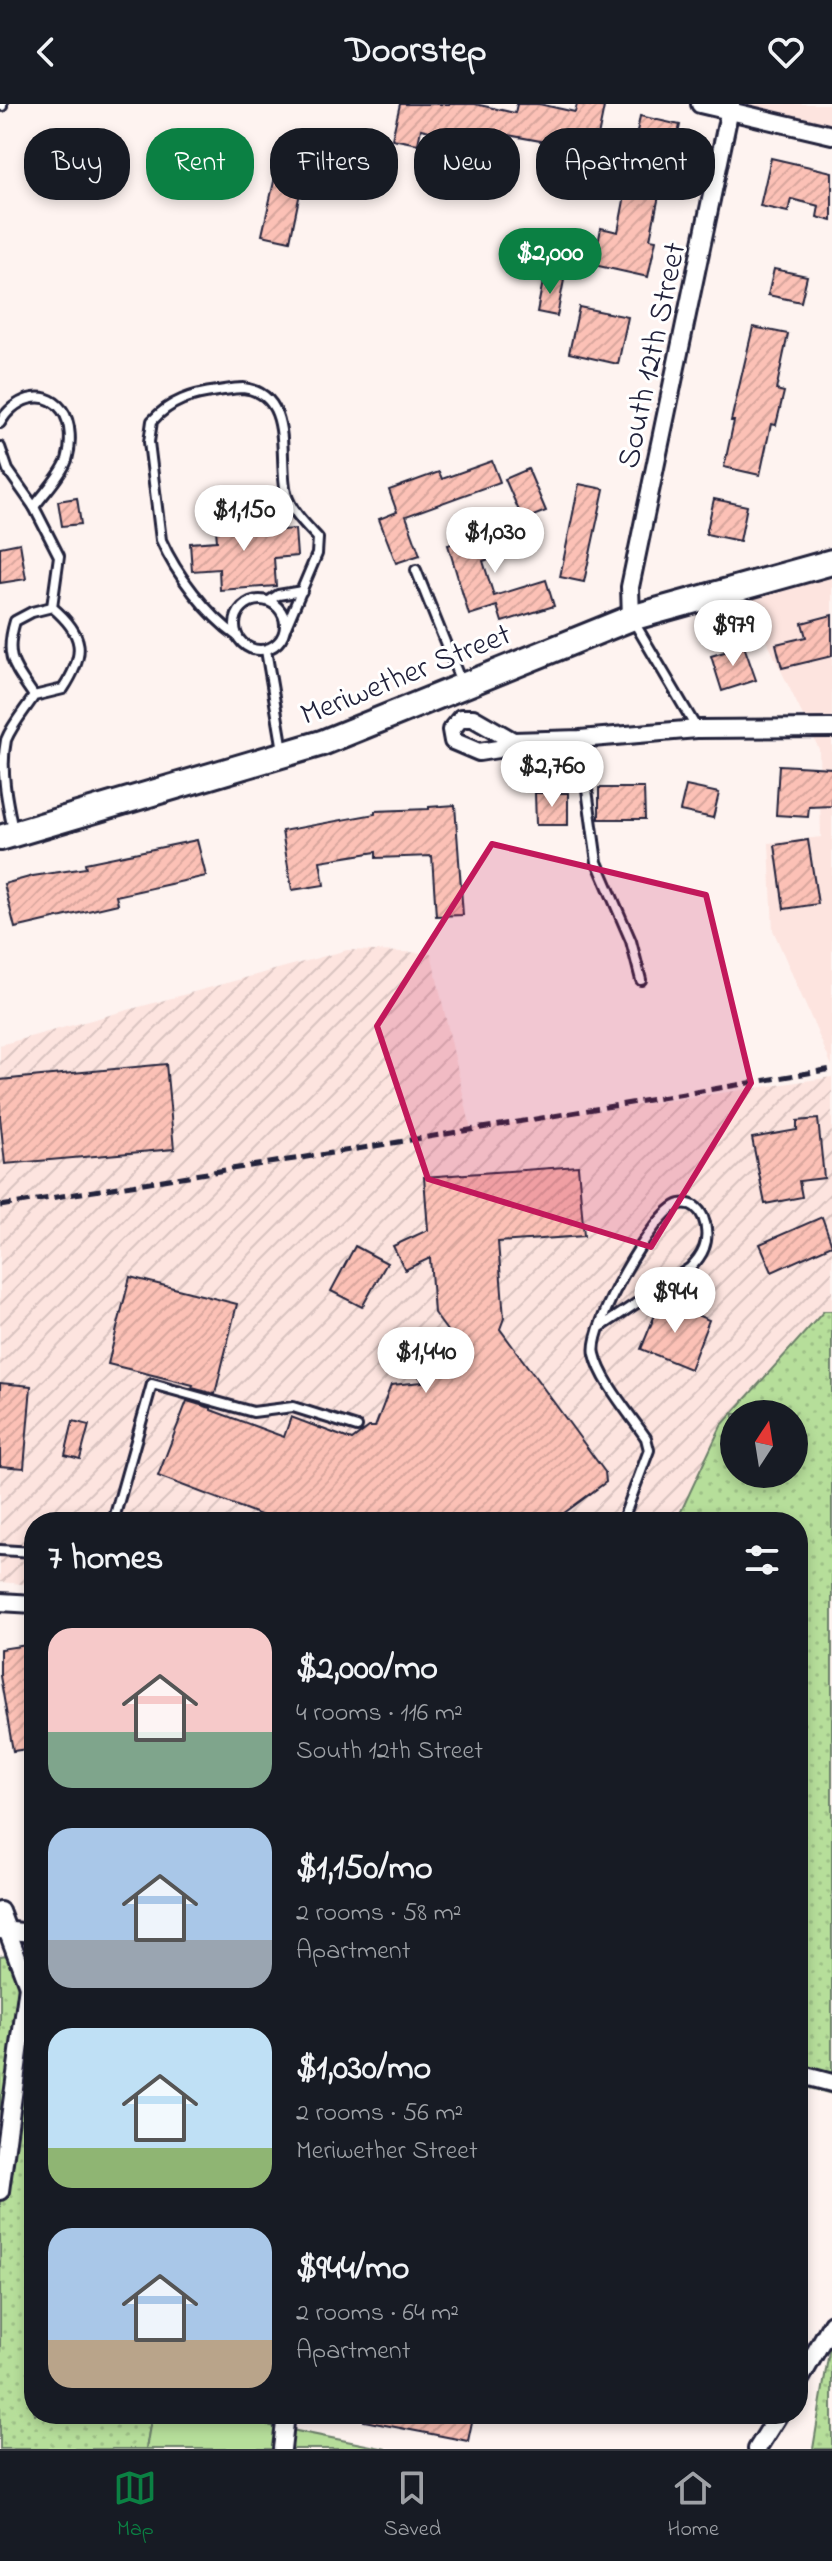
<!DOCTYPE html>
<html lang="en">
<head>
<meta charset="utf-8">
<style>
  body { margin:0; font-family:"Indie Flower",sans-serif; background:#242831; color:#f1f3f6; height:100vh; display:flex; flex-direction:column; font-size:30px; white-space:nowrap }
  * { box-sizing:border-box; margin:0 }
  p { font-size:26px; color:#9ea1a6 }
  .icon { flex:none; width:44px; height:44px; fill:none; stroke:currentColor; stroke-width:2; stroke-linecap:round; stroke-linejoin:round }
  .map { position:relative; flex:1; overflow:hidden }
  .side { position:absolute; left:24px; top:1408px; width:784px; height:912px; display:flex; flex-direction:column; background:#171b24; border-radius:32px; box-shadow:0 4px 12px #0003 }
  .side>* { flex:none }
  .hud { position:absolute; left:24px; top:24px; width:784px; height:72px; display:flex; gap:16px }
  .needle { width:52px; rotate:12deg }
  .buttons { position:absolute; left:720px; top:1296px; display:grid; gap:16px }
  .buttons a { display:grid; place-items:center; width:88px; height:88px; border-radius:50%; background:#171b24; box-shadow:0 4px 12px #0003; font-size:40px }
  .price { position:absolute; translate:-50% -68px; padding:0 18px; border-radius:28px; background:#fff; color:#222; font-size:26px; line-height:52px; filter:drop-shadow(0 2px 4px #0008) }
  .price::after { content:''; position:absolute; left:50%; top:48px; width:24px; height:18px; margin-left:-12px; background:inherit; clip-path:polygon(0 0,100% 0,50% 100%) }
  .price.active { background:#0b8043; color:#fff }
  ul { padding:0; list-style:none }
  li { display:flex; align-items:center; gap:24px; height:200px; padding:0 24px }
  li span { display:grid; place-items:center; flex:none; width:224px; height:160px; border-radius:24px; color:#555 }
  li>.icon { margin-inline-start:auto }
  span .icon { width:96px; height:96px; fill:#fffc; stroke-width:1 }
  li b { font-size:34px }
  h2 { display:flex; justify-content:space-between; align-items:center; height:96px; padding:0 24px; font-size:34px }
  .tag { padding:0 28px; border-radius:32px; background:#171b24; box-shadow:0 4px 12px #0003; font-size:28px; line-height:72px }
  .tag.active { background:#0b8043; color:#fff }
  header { display:flex; justify-content:space-between; align-items:center; height:104px; padding:0 24px; background:#171b24; font-size:36px; font-weight:800 }
  .dock { display:flex; justify-content:space-around; align-items:center; height:112px; border-top:2px solid #363941; background:#171b24; font-size:22px; color:#9ea1a6 }
  .dock a { display:grid; justify-items:center; gap:4px }
  .dock .active { color:#0b8043 }
  .map>svg:first-child { display:block }
</style>
</head>
<body>
<header><svg class="icon" aria-label="back" viewBox="0 0 24 24"><path d="M15 5l-7 7 7 7"/></svg>Doorstep<svg class="icon" aria-label="heart" viewBox="0 0 24 24"><path d="M12 20l-8-8c-3-5 5-10 8-4 3-6 11-1 8 4z"/></svg></header>
<div class="map">
<svg width="832" height="2345" viewBox="0 0 832 2345">
  <defs>
    <pattern id="industrial-furrows" width="10" height="10" patternUnits="userSpaceOnUse" patternTransform="scale(2)"><rect width="10" height="10" fill="#fde4df"/><path d="M-1 1l2-2M0 10L10 0M9 11l2-2" fill="none" stroke="#d9c3c0"/></pattern>
    <pattern id="grass-dots" width="8" height="8" patternUnits="userSpaceOnUse" patternTransform="scale(2)"><rect width="8" height="8" fill="#b6de9a"/><path d="M2 2h.1M6 6h.1" fill="none" stroke="#9cbe86" stroke-width="1.8" stroke-linecap="round"/></pattern>
    <pattern id="building-hatch" width="6" height="6" patternUnits="userSpaceOnUse" patternTransform="scale(2)"><rect width="6" height="6" fill="#fcc1b6"/><path d="M-1 1l2-2M0 6l6-6M5 7l2-2" fill="none" stroke="#d8a69d"/></pattern>
  </defs>
  <rect width="100%" height="100%" fill="#fef3f0"/>
  <filter id="ink" filterUnits="userSpaceOnUse"><feTurbulence type="fractalNoise" baseFrequency=".0125" numOctaves="2"/><feDisplacementMap in="SourceGraphic" scale="16" xChannelSelector="R" yChannelSelector="G"/><feConvolveMatrix kernelMatrix="1 2 1 2 8 2 1 2 1" color-interpolation-filters="sRGB"/></filter>
  <g filter="url(#ink)">
    <g fill="#fde4df">
      <polygon points="737,0 832,0 832,27 736,4"/>
      <polygon points="832,471 832,962 773,826 769,739 821,733 819,645 745,492"/>
    </g>
    <polygon fill="url(#industrial-furrows)" points="347,846 431,849 471,1025 832,973 832,1207 823,1208 721,1322 676,1418 34,1418 34,1481 0,1478 0,941"/>
    <g fill="url(#grass-dots)" stroke="#6c806a" stroke-width="2" fill-rule="evenodd">
      <path d="M824,1207H832V1990L798,1981V1418H676L721,1322ZM734,1310H794V1370H734Z"/>
      <polygon points="15,1850 34,1872 34,2310 152,2310 146,2345 0,2345 0,1852"/>
      <polygon points="832,2229 832,2345 813,2345"/>
    </g>
    <polygon fill="#b6de9a" stroke="#6c806a" stroke-width="2" points="152,2310 212,2310 386,2345 146,2345"/>
    <g fill="url(#building-hatch)" stroke="#22223b" stroke-width="2">
      <polygon points="400,0 475,0 515,9 517,0 539,0 575,8 577,0 604,3 595,47 486,27 482,43 452,36 452,32 421,25 418,40 392,35"/>
      <polygon points="640,12 680,21 671,59 649,55 643,83 660,87 650,135 656,136 648,173 594,161 601,124 618,128"/>
      <polygon points="771,54 832,68 832,117 817,113 819,102 791,95 788,108 760,102"/>
      <polygon points="279,55 306,60 290,137 262,131"/>
      <polygon points="774,165 807,172 801,198 768,191"/>
      <polygon points="544,172 564,176 557,212 537,208"/>
      <polygon points="579,203 628,213 618,260 569,249"/>
      <polygon points="753,223 788,230 776,286 784,288 776,321 771,320 760,371 724,363 734,317 731,317"/>
      <polygon points="492,357 500,378 406,412 420,451 396,459 379,415 397,408 389,386 439,368 442,375"/>
      <polygon points="528,365 546,407 523,416 505,375"/>
      <polygon points="579,380 604,385 584,478 560,473"/>
      <polygon points="77,394 81,420 62,422 58,397"/>
      <polygon points="714,395 747,402 740,437 706,430"/>
      <polygon points="254,403 256,428 295,425 297,452 274,454 276,482 220,486 219,465 192,467 190,439 217,437 216,426 237,424 236,404"/>
      <polygon points="518,419 526,444 483,457 494,492 546,476 554,502 502,518 497,502 469,511 448,441"/>
      <polygon points="20,439 26,475 0,479 0,443"/>
      <polygon points="832,511 832,552 782,564 776,540 806,533 802,519"/>
      <polygon points="744,542 756,576 722,587 711,552"/>
      <polygon points="779,661 832,664 832,702 809,703 808,713 776,711"/>
      <polygon points="686,682 719,689 713,714 680,707"/>
      <polygon points="599,684 644,684 645,715 599,715"/>
      <polygon points="535,689 568,689 568,721 536,721"/>
      <polygon points="455,701 463,811 436,812 432,752 376,754 376,748 320,757 324,781 292,786 282,727 375,710 375,707 429,705 429,703"/>
      <polygon points="197,736 206,772 116,792 118,800 15,824 4,780 33,772 86,764 85,759"/>
      <polygon points="808,736 818,800 784,805 775,741"/>
      <polygon points="166,960 174,1045 5,1060 0,1013 0,976"/>
      <polygon points="818,1015 824,1074 799,1077 802,1093 765,1100 752,1034 797,1026 797,1017"/>
      <polygon points="578,1062 584,1132 498,1138 504,1214 500,1225 605,1368 606,1378 552,1418 279,1418 158,1372 187,1297 211,1304 211,1306 284,1333 291,1313 352,1336 369,1323 375,1323 391,1281 423,1278 416,1268 456,1239 434,1209 430,1154 405,1166 393,1142 428,1126 424,1073"/>
      <polygon points="822,1113 832,1141 772,1168 760,1140"/>
      <polygon points="355,1142 387,1159 362,1203 331,1187"/>
      <polygon points="130,1173 237,1200 215,1290 192,1284 193,1281 108,1260"/>
      <polygon points="661,1196 709,1216 690,1265 641,1245"/>
      <polygon points="0,1279 31,1282 24,1364 0,1362"/>
      <polygon points="73,1317 89,1321 80,1355 65,1351"/>
      <polygon points="34,1540 34,1644 13,1647 0,1572 0,1545"/>
      <polygon points="365,2310 455,2310 473,2313 468,2337 364,2317"/>
    </g>
    <g fill="none" stroke-linecap="round" stroke-linejoin="round">
      <defs>
        <g id="lane">
          <polyline points="2,2 2,0"/>
          <path d="M0,319C12,296 44,282 62,306C72,319 71,342 67,356C61,372 44,389 34,403"/>
          <polyline points="0,343 8,366 34,403 59,452 52,503"/>
          <polyline points="416,466 461,578"/>
          <circle cx="260" cy="521" r="25"/>
          <polyline points="269,497 278,491 302,487"/>
          <polyline points="634,518 697,625"/>
          <path d="M237,532C207,511 176,470 161,436L149,338L152,317C170,297 192,290 218,287C225,286 235,284 243,284C295,290 278,355 286,389C291,407 306,421 318,434L317,450L286,523"/>
          <polyline points="266,546 283,646"/>
          <polyline points="580,635 597,758 631,837 641,876"/>
          <path d="M13,726C7,698 0,665 6,636C12,621 25,606 34,592L63,585C87,549 84,530 52,503L32,508L15,517C4,554 14,562 34,592"/>
          <path d="M599,1224L690,1164C696,1158 701,1152 704,1144C711,1127 703,1095 680,1100C653,1107 588,1225 595,1250C601,1277 630,1310 646,1334L649,1346L622,1418"/>
          <polyline points="113,1418 152,1280 253,1308 293,1303 357,1323"/>
          <polyline points="0,1446 34,1448"/>
        </g>
        <g id="street">
          <polyline points="700,0 832,31"/>
          <polyline points="631,514 630,483 731,0"/>
          <polyline points="513,637 473,614 461,614 451,626 453,637 479,648 498,645 513,637 580,635 697,625 832,624"/>
          <polyline points="0,1498 34,1500"/>
          <polyline points="0,1807 28,1882 34,1890"/>
          <polyline points="0,1826 34,1829"/>
          <polyline points="798,1970 832,1979"/>
          <polyline points="0,2087 28,1882"/>
          <polyline points="798,2279 832,2219"/>
          <polyline points="282,2345 286,2310"/>
          <polyline points="757,2345 779,2310"/>
        </g>
        <polyline id="secondary" points="0,734 322,639 631,514 832,458"/>
      </defs>
      <use href="#lane" stroke="#22223b" stroke-width="14"/>
      <use href="#street" stroke="#22223b" stroke-width="22"/>
      <use href="#secondary" stroke="#22223b" stroke-width="30"/>
      <use href="#lane" stroke="#fff" stroke-width="8"/>
      <use href="#street" stroke="#fff" stroke-width="16"/>
      <use href="#secondary" stroke="#fff" stroke-width="24"/>
      <polyline stroke="#22223b" stroke-width="5" stroke-dasharray="12 6" stroke-linecap="butt" points="0,1102 363,1044 832,965"/>
    </g>
  </g>
  <path fill="#c2185b" fill-opacity="0.2" stroke="#c2185b" stroke-width="6" stroke-linejoin="round" d="M492,740L706,791L751,979L651,1143L428,1075L377,922Z"/>
  <g text-anchor="middle" stroke-width="6" stroke-linejoin="round" paint-order="stroke">
    <g font-size="32" fill="#22223b" stroke="#fff">
      <text transform="translate(650 251) rotate(-78)" y="11">South 12th Street</text>
      <text transform="translate(405 569) rotate(-22)" y="11">Meriwether Street</text>
    </g>
  </g>
</svg>
<div class="buttons">
<a><svg class="needle" viewBox="-14 -14 28 28"><path d="M0-13l5 13h-10z" fill="#e53935"/><path d="M0 13l5-13h-10z" fill="#9ea1a6"/></svg></a>
</div>
<b class="price active" style="left:550px;top:192px">$2,000</b>
<b class="price" style="left:244px;top:449px">$1,150</b>
<b class="price" style="left:495px;top:471px">$1,030</b>
<b class="price" style="left:733px;top:564px">$979</b>
<b class="price" style="left:552px;top:705px">$2,760</b>
<b class="price" style="left:675px;top:1231px">$944</b>
<b class="price" style="left:426px;top:1291px">$1,440</b>
<div class="hud">
<a class="tag">Buy</a>
<a class="tag active">Rent</a>
<a class="tag">Filters</a>
<a class="tag">New</a>
<a class="tag">Apartment</a>
</div>
<section class="side">
<h2>7 homes<svg class="icon" aria-label="filters" viewBox="0 0 24 24"><path d="M4 7h16M4 17h16"/><circle cx="9" cy="7" r="2"/><circle cx="15" cy="17" r="2"/></svg></h2>
<ul>
<li><span style="background:linear-gradient(#f6c9c9 65%,#7fa58c 0)"><svg class="icon" aria-label="home" viewBox="0 0 24 24"><path d="M3 11l9-7 9 7M6 9v11h12V9"/></svg></span><div><b>$2,000/mo</b><p>4 rooms · 116 m²</p><p>South 12th Street</p></div></li>
<li><span style="background:linear-gradient(#a9c7e8 70%,#9aa5b1 0)"><svg class="icon" aria-label="home" viewBox="0 0 24 24"><path d="M3 11l9-7 9 7M6 9v11h12V9"/></svg></span><div><b>$1,150/mo</b><p>2 rooms · 58 m²</p><p>Apartment</p></div></li>
<li><span style="background:linear-gradient(#bfe0f5 75%,#8fb573 0)"><svg class="icon" aria-label="home" viewBox="0 0 24 24"><path d="M3 11l9-7 9 7M6 9v11h12V9"/></svg></span><div><b>$1,030/mo</b><p>2 rooms · 56 m²</p><p>Meriwether Street</p></div></li>
<li><span style="background:linear-gradient(#a9c7e8 70%,#b9a48a 0)"><svg class="icon" aria-label="home" viewBox="0 0 24 24"><path d="M3 11l9-7 9 7M6 9v11h12V9"/></svg></span><div><b>$944/mo</b><p>2 rooms · 64 m²</p><p>Apartment</p></div></li>
</ul>
</section>
</div>
<nav class="dock">
<a class="active"><svg class="icon" aria-label="map" viewBox="0 0 24 24"><path d="M3 6l6-2 6 2 6-2v14l-6 2-6-2-6 2zM9 4v14M15 6v14"/></svg>Map</a>
<a><svg class="icon" aria-label="saved" viewBox="0 0 24 24"><path d="M7 4h10v16l-5-4-5 4z"/></svg>Saved</a>
<a><svg class="icon" aria-label="home" viewBox="0 0 24 24"><path d="M3 11l9-7 9 7M6 9v11h12V9"/></svg>Home</a>
</nav>
</body>
</html>
